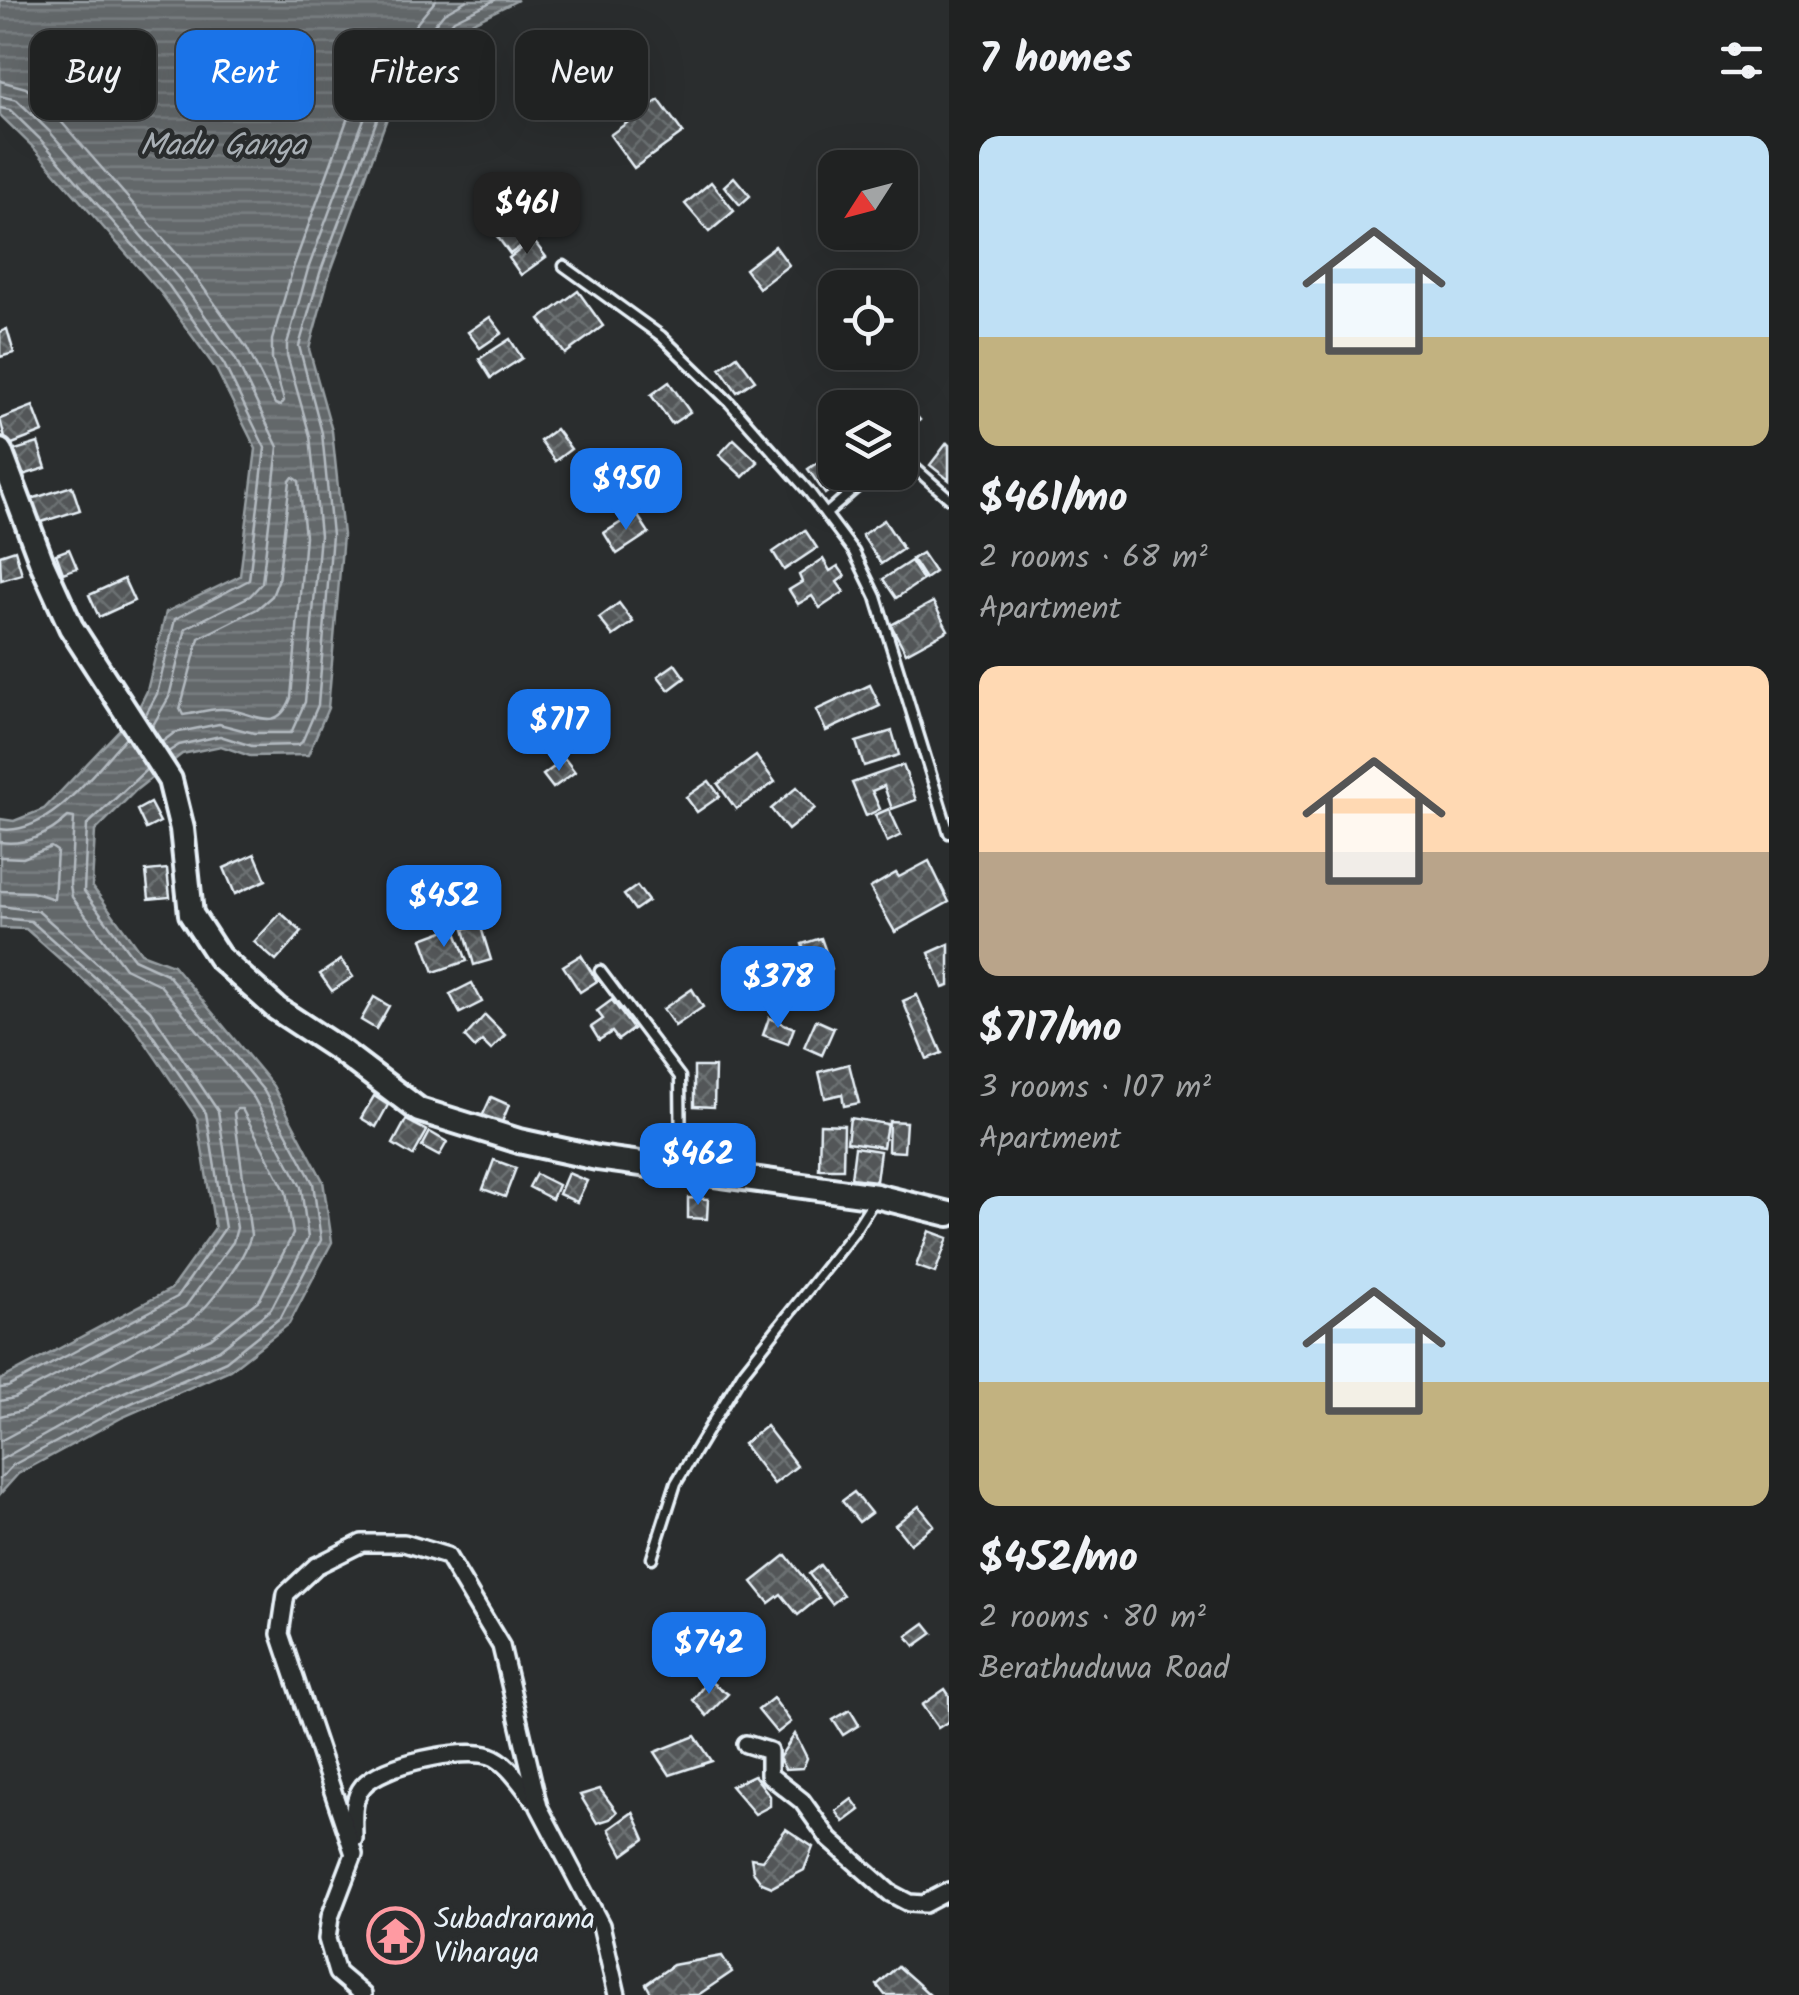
<!DOCTYPE html>
<html lang="en">
<head>
<meta charset="utf-8">
<style>
  body { margin:0; font-family:Kalam,sans-serif; background:#2d2f2f; color:#f1f3f6; height:100vh; display:flex; flex-direction:column; font-size:38px; white-space:nowrap }
  * { box-sizing:border-box; margin:0 }
  p { font-size:32px; color:#a2a4a5 }
  .icon { flex:none; width:55px; height:55px; fill:none; stroke:currentColor; stroke-width:2; stroke-linecap:round; stroke-linejoin:round }
  .map { position:relative; flex:1; overflow:hidden }
  .details { display:flex; flex-direction:column; background:#202222; width:850px }
  .details>* { flex:none }
  .guide { position:absolute; left:30px; top:30px; width:768px; height:90px; display:flex; gap:20px }
  .needle { width:65px; rotate:234deg }
  .buttons { position:absolute; left:818px; top:150px; display:grid; gap:20px }
  .buttons a { display:grid; place-items:center; width:100px; height:100px; border-radius:20px; background:#202222; box-shadow:0 10px 40px #0002,0 0 0 2px #3d3f40; font-size:50px }
  .price { position:absolute; translate:-50% -85px; padding:0 22px; border-radius:20px; background:#1a73e8; color:#fff; font-size:32px; line-height:65px; filter:drop-shadow(0 2px 5px #0008) }
  .price::after { content:''; position:absolute; left:50%; top:60px; width:30px; height:22px; margin-left:-15px; background:inherit; clip-path:polygon(0 0,100% 0,50% 100%) }
  .price.active { background:#222; color:#fff }
  ul { padding:0; list-style:none }
  li { display:grid; align-content:center; gap:20px; height:530px; padding:0 30px }
  li span { display:grid; place-items:center; height:310px; border-radius:20px; color:#555 }
  li>.icon { margin-inline-start:auto }
  span .icon { width:180px; height:180px; fill:#fffc; stroke-width:1 }
  li b { font-size:42px }
  h2 { display:flex; justify-content:space-between; align-items:center; height:120px; padding:0 30px; font-size:42px }
  .tag { padding:0 35px; border-radius:20px; background:#202222; box-shadow:0 10px 40px #0002,0 0 0 2px #3d3f40; font-size:35px; line-height:90px }
  .tag.active { background:#1a73e8; color:#fff }
  main { display:flex; flex:1; min-height:0 }
  .map>svg:first-child { display:block }
</style>
</head>
<body>
<main>
<div class="map">
<svg width="949" height="1995" viewBox="0 0 949 1995">
  <defs>
    <pattern id="water-rules" width="6" height="5" patternUnits="userSpaceOnUse" patternTransform="scale(2.5)"><rect width="6" height="5" fill="#63686b"/><path d="M0 2.5h6" fill="none" stroke="#797e81"/></pattern>
    <pattern id="building-cross-hatch" width="8" height="8" patternUnits="userSpaceOnUse" patternTransform="scale(2.5)"><rect width="8" height="8" fill="#535759"/><path d="M0 0l8 8M0 8l8-8" fill="none" stroke="#6c7072"/></pattern>
  </defs>
  <rect width="100%" height="100%" fill="#2a2d2e"/>
  <filter id="ink" filterUnits="userSpaceOnUse"><feTurbulence type="fractalNoise" baseFrequency=".01" numOctaves="2"/><feDisplacementMap in="SourceGraphic" scale="20" xChannelSelector="R" yChannelSelector="G"/><feConvolveMatrix kernelMatrix="1 2 1 2 8 2 1 2 1" color-interpolation-filters="sRGB"/></filter>
  <g filter="url(#ink)">
    <polygon fill="url(#water-rules)" stroke="#989fa3" stroke-width="2.5" points="0,0 518,0 461,28 390,110 329,276 309,349 332,431 343,535 328,708 308,755 250,756 221,746 182,754 136,790 95,831 92,886 141,953 173,965 273,1086 323,1181 332,1242 289,1324 230,1370 123,1417 18,1474 0,1494 0,1380 171,1289 215,1228 197,1118 132,1023 26,929 0,928 0,819 14,821 44,809 137,711 147,691 166,612 240,576 256,449 216,369 161,293 32,146 0,115"/>
    <g fill="none" stroke-linecap="round" stroke-linejoin="round">
      <g stroke="#b3bac0" stroke-width="2.5">
        <polyline points="0,81 26,88 58,118 189,268 247,348 275,404 280,406 284,401 272,359 272,340 294,265 355,98 436,0"/>
        <polyline points="0,96 17,100 49,131 179,279 235,358 278,447 262,583 250,596 186,628 169,697 152,727"/>
        <polyline points="0,108 10,110 40,139 169,286 224,364 265,448 249,580 175,619 157,694 145,716"/>
        <path d="M293,477L299,481L305,536L291,698C276,737 252,710 223,709C209,708 196,714 183,715L180,709L199,638L257,609L272,596L278,581L290,481Z"/>
        <polyline points="162,742 174,733 219,724 254,733 291,733 305,702 320,535 310,436 287,355 287,344 308,269 371,100 444,13 467,0"/>
        <polyline points="168,752 179,745 220,736 252,746 298,745 302,742 318,705 332,535 322,433 299,346 320,273 382,106 454,20 495,0"/>
        <path d="M0,829C49,837 95,770 126,737"/>
        <path d="M0,842C25,846 50,834 68,817L74,818L70,885L72,897L125,968L160,985L254,1098L301,1187L308,1238L271,1309L219,1350L113,1397L0,1460"/>
        <polyline points="0,857 23,858 51,847 57,851 54,899 32,892 0,891"/>
        <polyline points="0,906 38,911 150,1010 218,1111 237,1228 233,1242 185,1307 14,1398 0,1401"/>
        <polyline points="0,918 31,921 140,1017 206,1113 225,1228 177,1297 8,1387 0,1388"/>
        <path d="M0,1416L21,1411L189,1322C209,1308 245,1258 251,1235L234,1113L237,1109H242L286,1192L293,1234L260,1299L211,1338L106,1384L0,1441"/>
        <polyline points="0,1479 13,1465 118,1409 226,1361 281,1317 321,1240 313,1183 264,1091 167,974 134,959 84,891 87,825 147,769"/>
      </g>
    </g>
    <g fill="url(#building-cross-hatch)" stroke="#e8f1f8" stroke-width="2.5">
      <polygon points="659,100 683,133 634,168 610,135"/>
      <polygon points="734,177 750,196 740,205 724,186"/>
      <polygon points="711,182 734,211 709,232 685,204"/>
      <polygon points="517,215 534,237 510,254 494,232"/>
      <polygon points="533,240 546,257 521,275 509,258"/>
      <polygon points="775,246 789,265 759,288 745,269"/>
      <polygon points="578,291 603,326 565,354 540,319"/>
      <polygon points="490,317 502,333 480,348 468,332"/>
      <polygon points="7,329 14,353 0,357 0,332"/>
      <polygon points="510,339 522,358 491,378 479,359"/>
      <polygon points="737,356 755,380 737,392 720,368"/>
      <polygon points="669,382 690,412 672,424 651,395"/>
      <polygon points="903,401 920,420 911,428 900,415 900,408 896,408"/>
      <polygon points="33,406 43,432 7,446 0,419"/>
      <polygon points="556,429 571,449 555,461 540,441"/>
      <polygon points="734,439 758,462 743,477 719,455"/>
      <polygon points="38,443 46,468 20,476 12,451"/>
      <polygon points="947,443 949,445 949,480 930,465"/>
      <polygon points="832,452 835,457 835,472 846,472 849,476 825,494 808,469"/>
      <polygon points="72,486 80,510 35,524 28,500"/>
      <polygon points="636,513 649,533 617,554 604,533"/>
      <polygon points="884,520 903,549 881,564 862,535"/>
      <polygon points="805,530 817,548 784,570 773,552"/>
      <polygon points="69,549 77,568 63,573 56,554"/>
      <polygon points="15,550 22,574 1,580 0,555"/>
      <polygon points="922,553 935,572 925,579 912,559"/>
      <polygon points="823,559 830,571 838,566 845,576 837,582 844,592 820,608 812,596 798,604 789,590 802,582 799,575"/>
      <polygon points="911,561 923,580 896,598 883,579"/>
      <polygon points="124,579 134,601 99,617 89,595"/>
      <polygon points="933,602 948,630 906,653 891,625"/>
      <polygon points="619,603 633,622 613,636 599,618"/>
      <polygon points="675,664 685,678 669,690 658,676"/>
      <polygon points="870,685 880,706 826,731 816,710"/>
      <polygon points="892,731 899,755 864,766 856,742"/>
      <polygon points="756,756 775,782 736,809 718,784"/>
      <polygon points="565,759 575,772 553,788 543,775"/>
      <polygon points="903,765 916,800 892,809 884,786 872,791 880,809 866,816 852,783"/>
      <polygon points="709,781 720,796 697,812 686,797"/>
      <polygon points="797,787 815,808 788,830 771,809"/>
      <polygon points="150,803 160,822 146,829 137,810"/>
      <polygon points="889,809 901,835 887,842 875,815"/>
      <polygon points="255,854 266,880 235,894 224,868"/>
      <polygon points="929,861 949,902 895,932 870,888 896,873 899,877"/>
      <polygon points="167,869 170,897 149,899 146,871"/>
      <polygon points="471,870 479,895 459,901 451,876"/>
      <polygon points="418,877 431,895 414,907 401,889"/>
      <polygon points="637,886 648,901 635,910 624,895"/>
      <polygon points="281,913 302,932 276,961 254,942"/>
      <polygon points="480,924 491,960 474,965 464,929"/>
      <polygon points="454,927 467,961 434,972 422,939"/>
      <polygon points="821,938 832,969 813,976 802,944"/>
      <polygon points="949,944 949,986 943,988 929,953"/>
      <polygon points="581,955 597,981 580,992 563,966"/>
      <polygon points="341,960 353,977 332,991 320,974"/>
      <polygon points="472,983 482,1002 460,1013 450,994"/>
      <polygon points="692,989 703,1007 675,1026 663,1009"/>
      <polygon points="917,995 942,1053 927,1059 903,1001"/>
      <polygon points="374,997 389,1006 376,1029 361,1020"/>
      <polygon points="612,1000 633,1029 618,1040 612,1032 599,1040 591,1027 603,1019 597,1011"/>
      <polygon points="485,1015 505,1035 491,1050 482,1041 475,1048 465,1037"/>
      <polygon points="769,1018 794,1028 788,1044 763,1035"/>
      <polygon points="816,1020 834,1028 822,1055 804,1047"/>
      <polygon points="849,1064 859,1103 844,1106 842,1094 825,1098 819,1072"/>
      <polygon points="694,1067 715,1067 714,1107 694,1106"/>
      <polygon points="374,1096 388,1105 376,1127 361,1118"/>
      <polygon points="491,1097 509,1105 500,1127 481,1119"/>
      <polygon points="850,1118 887,1124 883,1147 847,1142"/>
      <polygon points="406,1120 427,1131 413,1156 393,1144"/>
      <polygon points="889,1121 906,1122 904,1152 888,1151"/>
      <polygon points="820,1124 844,1125 843,1169 819,1169"/>
      <polygon points="430,1132 447,1142 439,1156 422,1147"/>
      <polygon points="855,1147 880,1151 876,1181 851,1178"/>
      <polygon points="494,1160 516,1168 505,1197 483,1189"/>
      <polygon points="568,1173 587,1181 577,1202 559,1194"/>
      <polygon points="536,1174 558,1185 552,1199 529,1187"/>
      <polygon points="688,1198 708,1199 707,1219 688,1218"/>
      <polygon points="929,1231 948,1238 935,1273 916,1266"/>
      <polygon points="766,1426 797,1466 774,1484 743,1444"/>
      <polygon points="854,1492 871,1513 859,1522 842,1501"/>
      <polygon points="919,1506 934,1525 910,1544 895,1525"/>
      <polygon points="786,1555 819,1598 798,1615 781,1594 769,1603 752,1582"/>
      <polygon points="820,1565 843,1595 832,1604 809,1574"/>
      <polygon points="925,1623 933,1633 915,1646 907,1636"/>
      <polygon points="708,1680 728,1694 707,1716 693,1700"/>
      <polygon points="945,1689 949,1695 949,1721 938,1728 922,1705"/>
      <polygon points="773,1698 791,1722 777,1733 758,1710"/>
      <polygon points="850,1710 859,1725 843,1735 833,1720"/>
      <polygon points="795,1734 807,1758 803,1768 785,1769 779,1758"/>
      <polygon points="695,1736 712,1761 670,1775 655,1752"/>
      <polygon points="754,1775 770,1796 770,1806 755,1814 731,1786"/>
      <polygon points="600,1789 617,1812 610,1819 597,1823 580,1795"/>
      <polygon points="852,1799 860,1810 844,1822 836,1811"/>
      <polygon points="633,1812 645,1839 623,1855 609,1829"/>
      <polygon points="786,1829 813,1847 804,1870 772,1887 762,1883 753,1871 751,1858 762,1860"/>
      <polygon points="722,1956 732,1972 698,1995 652,1995 646,1984 673,1965"/>
      <polygon points="898,1966 915,1981 930,1995 885,1995 877,1985"/>
    </g>
    <g fill="none" stroke-linecap="round" stroke-linejoin="round">
      <defs>
        <g id="lane">
          <polyline points="564,266 661,336 730,403 809,492 854,552 876,597 949,833"/>
          <polyline points="900,455 949,498"/>
          <polyline points="826,514 874,472"/>
          <polyline points="600,971 680,1077 681,1167"/>
          <polyline points="652,1558 676,1483 743,1372 853,1233 874,1200"/>
        </g>
        <g id="street">
          <polyline points="746,1744 769,1751 769,1775 802,1801 830,1840 890,1893 909,1903 924,1904 949,1891"/>
          <path d="M354,1839C354,1821 351,1800 363,1786C381,1764 463,1747 490,1756C508,1762 522,1786 534,1800"/>
          <polyline points="363,1995 337,1973 327,1939 330,1917 354,1854 280,1634 286,1594 316,1566 362,1543 404,1543 447,1556 501,1646 539,1807 601,1925 617,1995"/>
        </g>
        <polyline id="secondary" points="0,451 42,563 71,627 170,780 182,829 191,914 219,957 277,1009 341,1051 419,1110 519,1141 597,1158 876,1196 949,1214"/>
      </defs>
      <use href="#lane" stroke="#e8f1f8" stroke-width="15"/>
      <use href="#street" stroke="#e8f1f8" stroke-width="22"/>
      <use href="#secondary" stroke="#e8f1f8" stroke-width="30"/>
      <use href="#lane" stroke="#2a2d2e" stroke-width="8"/>
      <use href="#street" stroke="#2a2d2e" stroke-width="15"/>
      <use href="#secondary" stroke="#2a2d2e" stroke-width="22"/>
    </g>
  </g>
  <defs>
    <symbol id="temple-ring" viewBox="-11 -11 22 22"><circle r="9.5" fill="#2a2d2e" stroke="#ff9aa2" stroke-width="1.5"/><path d="M0-6L5-2H3V0L6.5 2.5H4V6H1.5V3h-3V6H-4V2.5H-6.5L-3 0V-2H-5Z" fill="#ff9aa2"/></symbol>
  </defs>
  <g fill-rule="evenodd">
    <use href="#temple-ring" x="364" y="1904" width="63" height="63"/>
  </g>
  <g text-anchor="middle" stroke-width="9" stroke-linejoin="round" paint-order="stroke">
    <g font-size="30" fill="#e8f1f8" stroke="#2a2d2e" text-anchor="start">
      <text x="434" y="1928">Subadrarama<tspan x="434" dy="34">Viharaya</tspan></text>
    </g>
    <g font-size="32" font-style="italic" fill="#acb3b9" stroke="#2a2d2e">
      <text x="223" y="155">Madu Ganga</text>
    </g>
  </g>
</svg>
<div class="buttons">
<a><svg class="needle" viewBox="-14 -14 28 28"><path d="M0-13l5 13h-10z" fill="#e53935"/><path d="M0 13l5-13h-10z" fill="#a2a4a5"/></svg></a>
<a><svg class="icon" aria-label="locate" viewBox="0 0 24 24"><circle cx="12" cy="12" r="6"/><path d="M12 2v4M12 18v4M2 12h4M18 12h4"/></svg></a>
<a><svg class="icon" aria-label="layers" viewBox="0 0 24 24"><path d="M12 4l9 5-9 5-9-5zM3 14l9 5 9-5"/></svg></a>
</div>
<b class="price active" style="left:527px;top:257px">$461</b>
<b class="price" style="left:626px;top:533px">$950</b>
<b class="price" style="left:559px;top:774px">$717</b>
<b class="price" style="left:444px;top:950px">$452</b>
<b class="price" style="left:778px;top:1031px">$378</b>
<b class="price" style="left:698px;top:1208px">$462</b>
<b class="price" style="left:709px;top:1697px">$742</b>
<div class="guide">
<a class="tag">Buy</a>
<a class="tag active">Rent</a>
<a class="tag">Filters</a>
<a class="tag">New</a>
</div>
</div>
<section class="details">
<h2>7 homes<svg class="icon" aria-label="filters" viewBox="0 0 24 24"><path d="M4 7h16M4 17h16"/><circle cx="9" cy="7" r="2"/><circle cx="15" cy="17" r="2"/></svg></h2>
<ul>
<li><span style="background:linear-gradient(#bfe0f5 65%,#c2b280 0)"><svg class="icon" aria-label="home" viewBox="0 0 24 24"><path d="M3 11l9-7 9 7M6 9v11h12V9"/></svg></span><div><b>$461/mo</b><p>2 rooms · 68 m²</p><p>Apartment</p></div></li>
<li><span style="background:linear-gradient(#ffd9b3 60%,#b9a48a 0)"><svg class="icon" aria-label="home" viewBox="0 0 24 24"><path d="M3 11l9-7 9 7M6 9v11h12V9"/></svg></span><div><b>$717/mo</b><p>3 rooms · 107 m²</p><p>Apartment</p></div></li>
<li><span style="background:linear-gradient(#bfe0f5 60%,#c2b280 0)"><svg class="icon" aria-label="home" viewBox="0 0 24 24"><path d="M3 11l9-7 9 7M6 9v11h12V9"/></svg></span><div><b>$452/mo</b><p>2 rooms · 80 m²</p><p>Berathuduwa Road</p></div></li>
</ul>
</section>
</main>
</body>
</html>
